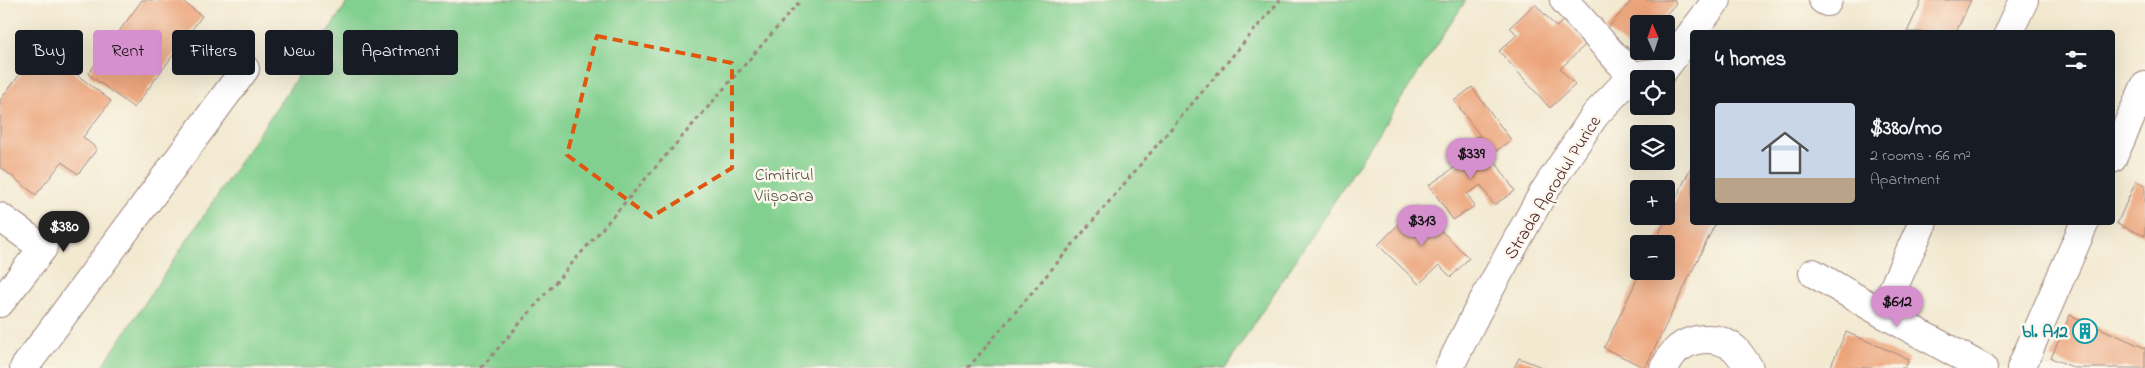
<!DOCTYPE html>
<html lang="en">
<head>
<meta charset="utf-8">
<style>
  body { margin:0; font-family:"Indie Flower",sans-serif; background:#242831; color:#f1f3f6; height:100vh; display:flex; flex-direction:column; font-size:19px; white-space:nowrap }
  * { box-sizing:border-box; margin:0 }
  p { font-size:16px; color:#9ea1a6 }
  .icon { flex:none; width:28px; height:28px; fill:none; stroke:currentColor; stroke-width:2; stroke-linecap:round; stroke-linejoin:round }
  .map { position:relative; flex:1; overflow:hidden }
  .panel { position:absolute; left:1690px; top:30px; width:425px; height:195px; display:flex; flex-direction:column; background:#171b24; border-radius:5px; box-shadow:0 5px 20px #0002 }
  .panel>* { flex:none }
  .top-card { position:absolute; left:15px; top:30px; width:475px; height:45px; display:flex; gap:10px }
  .needle { width:32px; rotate:357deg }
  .fabs { position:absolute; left:1630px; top:15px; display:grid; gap:10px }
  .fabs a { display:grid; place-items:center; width:45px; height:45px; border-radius:5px; background:#171b24; box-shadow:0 5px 20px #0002; font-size:25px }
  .price { position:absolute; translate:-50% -42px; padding:0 11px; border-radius:18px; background:#d690ce; color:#111; font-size:16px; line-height:32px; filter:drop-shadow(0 1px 2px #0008) }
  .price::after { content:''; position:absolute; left:50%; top:30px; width:15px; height:11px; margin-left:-8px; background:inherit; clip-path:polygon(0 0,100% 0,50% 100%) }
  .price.current { background:#222; color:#fff }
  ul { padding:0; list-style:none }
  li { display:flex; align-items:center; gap:15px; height:125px; padding:0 25px }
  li+li { border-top:1px solid #363941 }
  li span { display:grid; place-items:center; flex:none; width:140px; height:100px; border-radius:5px; color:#555 }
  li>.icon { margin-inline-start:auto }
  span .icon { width:60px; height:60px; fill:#fffc; stroke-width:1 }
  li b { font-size:21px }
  h2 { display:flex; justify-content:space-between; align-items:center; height:60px; padding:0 25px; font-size:21px }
  .pill { padding:0 18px; border-radius:5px; background:#171b24; box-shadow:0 5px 20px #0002; font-size:18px; line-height:45px }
  .pill.current { background:#d690ce; color:#111 }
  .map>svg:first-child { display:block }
</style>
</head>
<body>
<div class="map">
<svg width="2145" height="368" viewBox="0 0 2145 368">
  <rect width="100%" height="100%" fill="#fbf7ec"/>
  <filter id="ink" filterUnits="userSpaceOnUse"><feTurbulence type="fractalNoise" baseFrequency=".02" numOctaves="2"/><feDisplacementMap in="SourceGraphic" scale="10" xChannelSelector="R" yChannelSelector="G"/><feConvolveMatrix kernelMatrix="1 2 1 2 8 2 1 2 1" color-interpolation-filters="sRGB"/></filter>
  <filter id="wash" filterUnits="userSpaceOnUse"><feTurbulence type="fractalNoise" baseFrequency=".0096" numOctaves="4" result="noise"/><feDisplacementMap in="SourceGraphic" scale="20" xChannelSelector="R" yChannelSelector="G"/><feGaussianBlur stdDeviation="1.12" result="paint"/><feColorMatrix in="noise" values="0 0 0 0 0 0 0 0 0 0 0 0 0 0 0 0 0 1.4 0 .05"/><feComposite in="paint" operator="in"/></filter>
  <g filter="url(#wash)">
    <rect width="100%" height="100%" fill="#f2e9d0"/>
    <polygon fill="#82d08f" stroke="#66785d" points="349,0 1466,0 1225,368 101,368"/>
    <g id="blocks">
      <g fill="#eca47a">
        <polygon points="142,0 181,0 202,16 134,108 88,74"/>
        <polygon points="1632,0 1674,0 1676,3 1658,24 1639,24 1639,46 1633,52 1607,29"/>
        <polygon points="1922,0 1971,0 1956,32 1907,32"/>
        <polygon points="1535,4 1556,27 1563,21 1585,45 1560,69 1575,85 1550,108 1499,51 1517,35 1510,27"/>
        <polygon points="41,47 111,101 83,137 97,149 78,174 62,162 36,195 0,167 0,100"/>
        <polygon points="1472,87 1511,140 1493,153 1454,101"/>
        <polygon points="1478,136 1515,191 1494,205 1481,185 1467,194 1475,206 1453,220 1429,185 1467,159 1460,149"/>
        <polygon points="1692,165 1692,222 1716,222 1645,368 1604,348 1641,271 1666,271 1666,244 1654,244"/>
        <polygon points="2136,181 2145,185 2145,236 2117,224"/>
        <polygon points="1416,206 1469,258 1451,277 1439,265 1419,284 1378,245"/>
        <polygon points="2070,315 2145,348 2145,368 2075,368 2051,358"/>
        <polygon points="1846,332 1909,359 1905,368 1830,368"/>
        <polygon points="1519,358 1544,368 1514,368"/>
      </g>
    </g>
  </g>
  <g filter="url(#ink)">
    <use href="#blocks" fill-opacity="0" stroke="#9e847e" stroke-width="1"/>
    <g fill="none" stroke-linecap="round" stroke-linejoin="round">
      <defs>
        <g id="minor">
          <polyline points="1564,0 1632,76"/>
          <polyline points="1823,0 1827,2 1828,0"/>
          <polyline points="2009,32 2024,0"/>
          <polyline points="1632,76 1662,72 1717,0"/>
          <polyline points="2112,159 2145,86"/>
          <polyline points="0,217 43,248 0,303"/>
          <polyline points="1813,273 1882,313 1923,222"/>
          <polyline points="1882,313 1983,368"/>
          <polyline points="24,368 245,69"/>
          <polyline points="1449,368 1476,314 1543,193 1595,115 1632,76"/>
          <path d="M1664,368C1667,364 1669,359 1672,355C1687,336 1717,334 1735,349C1740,354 1745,362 1749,368"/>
          <polyline points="2021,368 2085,222"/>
        </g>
      </defs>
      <use href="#minor" stroke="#9e847e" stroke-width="30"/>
      <g stroke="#9e847e" stroke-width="3" stroke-dasharray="4 4" stroke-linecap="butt">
        <polyline points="481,368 801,0"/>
        <polyline points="968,368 1280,0"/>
      </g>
      <use href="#minor" stroke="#fff" stroke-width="28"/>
    </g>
  </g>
  <path fill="none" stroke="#e0560e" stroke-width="4" stroke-dasharray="10 6" stroke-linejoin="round" d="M597,36L732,63V168L651,217L567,155Z"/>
  <defs>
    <symbol id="building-ring" viewBox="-11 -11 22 22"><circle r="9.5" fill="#fbf7ec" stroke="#0f9aa8" stroke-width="1.5"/><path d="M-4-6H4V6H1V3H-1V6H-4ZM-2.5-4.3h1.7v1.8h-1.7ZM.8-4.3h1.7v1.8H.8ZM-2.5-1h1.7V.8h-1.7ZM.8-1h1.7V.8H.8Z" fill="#0f9aa8"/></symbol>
  </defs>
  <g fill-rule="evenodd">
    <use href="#building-ring" x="2071" y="317" width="28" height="28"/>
  </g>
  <g text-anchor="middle" stroke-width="5" stroke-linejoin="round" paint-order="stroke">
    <g font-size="18" fill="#5b5449" stroke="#fbf7ec">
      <text x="784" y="180">Cimitirul<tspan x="784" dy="21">Viișoara</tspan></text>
    </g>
    <g font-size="18" fill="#4a1f2b" stroke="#fbf7ec">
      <text transform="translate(1552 187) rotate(-58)" y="6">Strada Aprodul Purice</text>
    </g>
    <g font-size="18" font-weight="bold" fill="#0d838f" stroke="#fbf7ec" text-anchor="end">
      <text x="2068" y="337">bl. A12</text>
    </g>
  </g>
</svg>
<div class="fabs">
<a><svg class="needle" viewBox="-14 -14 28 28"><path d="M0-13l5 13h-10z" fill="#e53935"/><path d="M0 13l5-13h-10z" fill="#9ea1a6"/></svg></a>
<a><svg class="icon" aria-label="locate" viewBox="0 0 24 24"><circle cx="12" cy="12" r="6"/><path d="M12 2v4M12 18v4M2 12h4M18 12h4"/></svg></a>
<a><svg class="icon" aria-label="layers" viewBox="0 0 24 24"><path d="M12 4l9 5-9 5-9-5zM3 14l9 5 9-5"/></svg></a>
<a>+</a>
<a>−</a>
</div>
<b class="price" style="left:1471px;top:180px">$339</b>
<b class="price" style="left:1422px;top:247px">$313</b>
<b class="price current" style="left:64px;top:253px">$380</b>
<b class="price" style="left:1897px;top:328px">$612</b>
<div class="top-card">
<a class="pill">Buy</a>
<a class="pill current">Rent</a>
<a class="pill">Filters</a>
<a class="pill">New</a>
<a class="pill">Apartment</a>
</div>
<section class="panel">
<h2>4 homes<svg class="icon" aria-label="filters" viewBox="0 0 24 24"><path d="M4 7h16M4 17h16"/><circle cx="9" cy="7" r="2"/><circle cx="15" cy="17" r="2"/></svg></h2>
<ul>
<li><span style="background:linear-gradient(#c9d6e8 75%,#b9a48a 0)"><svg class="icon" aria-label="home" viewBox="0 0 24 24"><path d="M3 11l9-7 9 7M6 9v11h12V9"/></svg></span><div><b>$380/mo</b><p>2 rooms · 66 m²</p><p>Apartment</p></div></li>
</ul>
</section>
</div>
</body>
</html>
